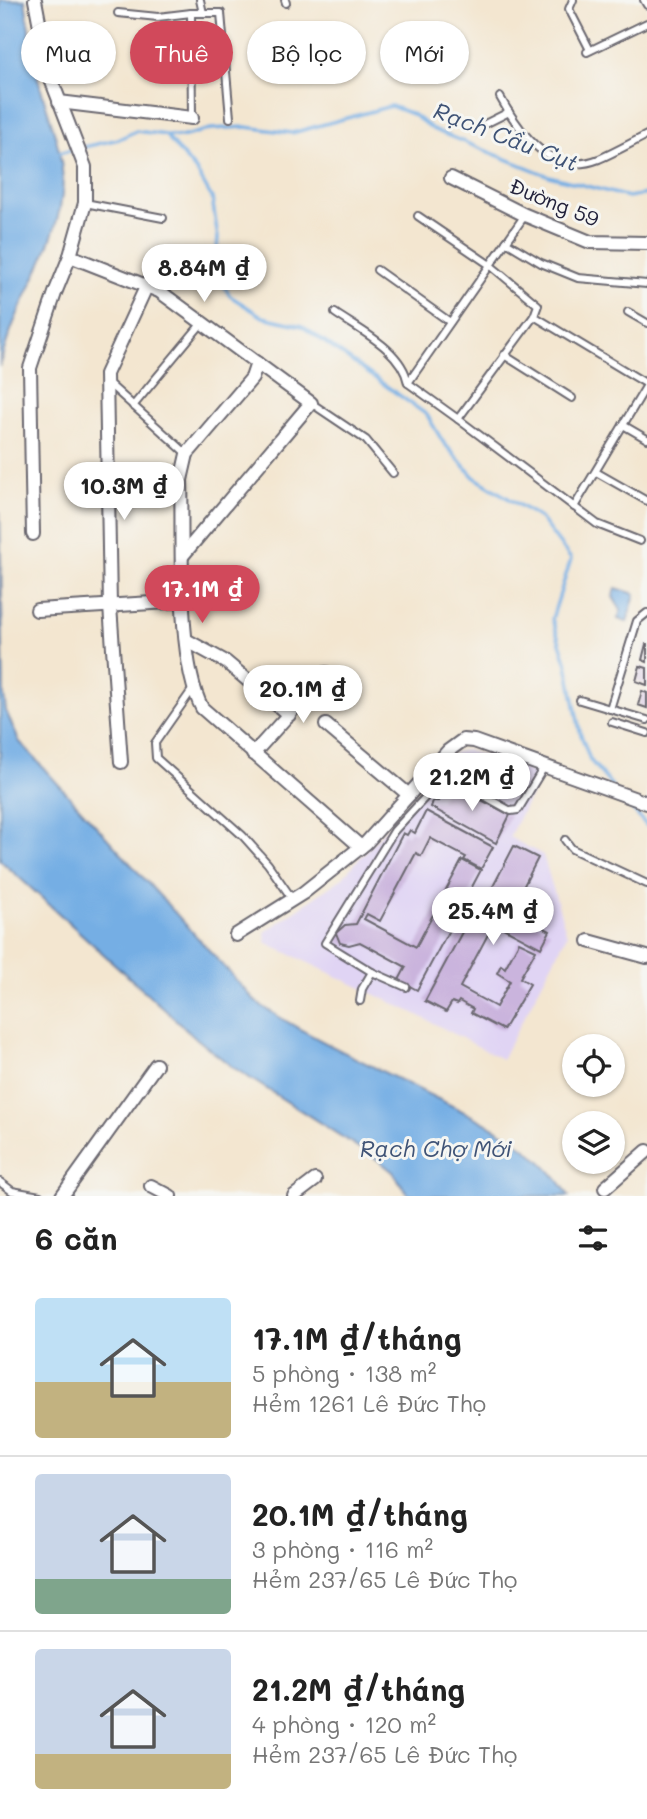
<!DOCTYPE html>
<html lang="vi">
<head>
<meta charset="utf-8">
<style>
  body { margin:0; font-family:Mali,sans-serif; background:#f6f6f6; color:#222; height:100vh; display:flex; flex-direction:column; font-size:26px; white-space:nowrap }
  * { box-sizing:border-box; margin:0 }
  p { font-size:23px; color:#767676 }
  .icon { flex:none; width:38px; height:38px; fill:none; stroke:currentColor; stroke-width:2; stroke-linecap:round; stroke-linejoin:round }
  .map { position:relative; height:1196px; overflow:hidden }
  .panel { display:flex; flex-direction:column; background:#fff; flex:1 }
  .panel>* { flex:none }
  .banner { position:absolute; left:21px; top:21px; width:606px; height:63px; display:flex; gap:14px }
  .controls { position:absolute; left:562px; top:1034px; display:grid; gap:14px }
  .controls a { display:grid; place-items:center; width:63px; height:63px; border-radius:50%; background:#fff; box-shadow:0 2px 5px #0004; font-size:35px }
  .price { position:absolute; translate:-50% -60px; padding:0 16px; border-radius:24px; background:#fff; color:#222; font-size:23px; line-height:46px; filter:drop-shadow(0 2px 4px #0008) }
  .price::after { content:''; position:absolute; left:50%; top:42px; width:21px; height:16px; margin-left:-10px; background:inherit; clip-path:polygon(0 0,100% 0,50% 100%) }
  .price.current { background:#d1495b; color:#fff }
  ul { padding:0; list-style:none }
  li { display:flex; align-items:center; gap:21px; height:175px; padding:0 35px }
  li+li { border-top:2px solid #e0e0e0 }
  li span { display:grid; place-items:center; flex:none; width:196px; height:140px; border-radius:7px; color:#555 }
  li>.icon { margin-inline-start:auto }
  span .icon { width:84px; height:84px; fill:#fffc; stroke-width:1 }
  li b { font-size:30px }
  h2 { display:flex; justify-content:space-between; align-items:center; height:84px; padding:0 35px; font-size:30px }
  .chip { padding:0 24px; border-radius:32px; background:#fff; box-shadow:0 2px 5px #0004; font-size:24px; line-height:63px }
  .chip.current { background:#d1495b; color:#fff }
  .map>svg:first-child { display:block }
</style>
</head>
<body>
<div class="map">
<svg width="647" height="1196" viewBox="0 0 647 1196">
  <rect width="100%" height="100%" fill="#f6f6f2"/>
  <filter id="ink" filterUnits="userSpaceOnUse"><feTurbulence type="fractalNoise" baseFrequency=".0143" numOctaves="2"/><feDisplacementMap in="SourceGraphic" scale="14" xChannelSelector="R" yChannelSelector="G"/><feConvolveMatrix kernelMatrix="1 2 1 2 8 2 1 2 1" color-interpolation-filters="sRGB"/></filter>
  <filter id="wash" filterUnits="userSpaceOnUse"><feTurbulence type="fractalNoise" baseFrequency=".00686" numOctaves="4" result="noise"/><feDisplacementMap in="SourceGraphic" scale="28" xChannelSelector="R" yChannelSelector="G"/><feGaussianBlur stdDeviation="1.57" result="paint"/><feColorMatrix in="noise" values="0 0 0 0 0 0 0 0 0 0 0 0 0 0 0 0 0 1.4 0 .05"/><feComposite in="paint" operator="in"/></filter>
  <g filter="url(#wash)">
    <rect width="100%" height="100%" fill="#f3e6d0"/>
    <polygon fill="#e0d4f4" points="467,750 541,775 509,837 543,855 567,935 502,1059 416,1014 273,946 266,942 265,932 341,879 455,752"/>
    <g fill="#74aee4" stroke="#4b6890" stroke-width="2">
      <path d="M0,0H25C29,24 30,50 37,74C46,112 67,155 62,195C55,255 12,307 0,367Z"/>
      <path d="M0,511L4,696L6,711L19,741L256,1002C310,1039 374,1066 432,1096C482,1121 539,1145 569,1196H409L393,1172L378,1160L231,1066L196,1038L0,860Z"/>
      <polygon points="616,588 635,594 627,622 618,619 621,610 613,597"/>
    </g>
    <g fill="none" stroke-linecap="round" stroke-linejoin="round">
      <g stroke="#74aee4" stroke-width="3.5">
        <polyline points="167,137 197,172 212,198 218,238 215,271 230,296 263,317 302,326 427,415 443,442 474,477 540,518 571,559 552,619 567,664 580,732 590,760 612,786"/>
        <polyline points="53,154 119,139 136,131 181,137 211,129 246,127 292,133 391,106 412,114 434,130 549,176 628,197 647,194"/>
        <polyline points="624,800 647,826"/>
      </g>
    </g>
    <g id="blocks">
      <g fill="#cab4dd">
        <polygon points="646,644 647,644 647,662 642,660"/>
        <polygon points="640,666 647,668 647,685 636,681"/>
        <polygon points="642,691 647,693 647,708 638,705"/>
        <polygon points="449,783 510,815 496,843 431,807 433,801 439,801"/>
        <polygon points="426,811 493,847 481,869 464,860 466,857 430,838 421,856 416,853 380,921 367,914 364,919 416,947 462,860 481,870 417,990 399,980 406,967 360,942 349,945 340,943 336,933 345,925 356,924 403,833 407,835 410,830 415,833"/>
        <polygon points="514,846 538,858 513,907 503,902 502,905 550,931 541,948 494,923 460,987 496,1007 510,981 497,973 501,965 505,968 519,942 536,950 520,978 530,984 503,1030 471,1013 473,1009 459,1001 457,1004 452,1002 446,1012 425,1001 468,921 471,923 473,918 482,923 484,919 475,914 485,896 496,902 498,899 489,894"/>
      </g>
    </g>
  </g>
  <g filter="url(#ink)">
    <use href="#blocks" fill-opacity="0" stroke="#6b676f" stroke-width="2"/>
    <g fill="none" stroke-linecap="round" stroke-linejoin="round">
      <defs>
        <g id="lane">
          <polyline points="200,0 203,13 221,13 230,118"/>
          <polyline points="285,0 286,3"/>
          <polyline points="573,0 569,9 590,50"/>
          <polyline points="644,0 647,5"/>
          <polyline points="118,13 158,17 191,13"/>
          <polyline points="587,52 647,23"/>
          <path d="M500,97C520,133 551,178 599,159C615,152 631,143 647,135"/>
          <polyline points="192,118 191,13 203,13"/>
          <polyline points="481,126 509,112"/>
          <polyline points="85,203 163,218"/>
          <polyline points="506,242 541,263 578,278 647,284"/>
          <polyline points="377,270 450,322"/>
          <polyline points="628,312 647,323"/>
          <path d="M335,313C361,331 402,350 408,383L458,419L534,316L538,305L490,265L418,216"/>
          <polyline points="534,316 647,384"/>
          <polyline points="504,355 572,398"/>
          <polyline points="107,382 187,454"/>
          <polyline points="408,383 525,215"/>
          <polyline points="311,403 366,440 393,473"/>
          <polyline points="133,406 202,323"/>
          <polyline points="458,419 597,524 640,541"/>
          <polyline points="623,425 647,439"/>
          <polyline points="596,472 647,501"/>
          <polyline points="574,507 647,385"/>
          <polyline points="192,690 155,743 156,758 243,836 268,864 293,900"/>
          <polyline points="580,700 647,720"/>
          <polyline points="610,709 637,621 647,613"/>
          <polyline points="612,722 647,733"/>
          <polyline points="565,840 572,849 647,884"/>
          <polyline points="372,972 406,987"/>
          <polyline points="360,1001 362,989 372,972 325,943 394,831 441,780 457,781 511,811 518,810 544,767"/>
          <polyline points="0,1182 12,1191 40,1196"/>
        </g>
        <g id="street">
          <polyline points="59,102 192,118"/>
          <polyline points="451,178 525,215 590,242 647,243"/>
          <polyline points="70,256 159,291 311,403 183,555"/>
          <path d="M257,363L252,378L187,454L181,480C183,540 176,659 202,708L361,847"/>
          <polyline points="33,534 30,368 55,293 70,256 85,203 85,167 49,74 35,0"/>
          <polyline points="37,610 185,601"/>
          <polyline points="186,640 226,662 289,715"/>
          <polyline points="326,725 409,795"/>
          <polyline points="253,754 326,673"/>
          <polyline points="121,762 110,606 106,374 147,285"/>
          <polyline points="236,935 303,893 366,843 448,751 463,740 474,741 647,803"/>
          <polyline points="589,941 647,957"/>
          <polyline points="151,1186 170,1196"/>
          <polyline points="605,1188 647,1151"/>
          <polyline points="62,1196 156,1065"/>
          <polyline points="294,1196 315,1180"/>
        </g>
      </defs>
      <use href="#lane" stroke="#6b676f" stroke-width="10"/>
      <use href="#street" stroke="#6b676f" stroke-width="16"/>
      <use href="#lane" stroke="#fff" stroke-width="6"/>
      <use href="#street" stroke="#fff" stroke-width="12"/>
    </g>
  </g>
  <g text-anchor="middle" stroke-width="6" stroke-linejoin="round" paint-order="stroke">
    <g font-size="21" fill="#22223b" stroke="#f6f6f2">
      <text transform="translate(554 203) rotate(22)" y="7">Đường 59</text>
    </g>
    <g font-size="23" font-style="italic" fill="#3f5376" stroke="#f6f6f2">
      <text transform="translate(506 137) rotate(21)" y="8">Rạch Cầu Cụt</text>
      <text x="436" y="1157">Rạch Chợ Mới</text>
    </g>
  </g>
</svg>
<div class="controls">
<a><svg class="icon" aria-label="locate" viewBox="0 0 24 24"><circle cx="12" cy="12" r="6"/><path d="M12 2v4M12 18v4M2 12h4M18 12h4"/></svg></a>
<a><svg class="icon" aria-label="layers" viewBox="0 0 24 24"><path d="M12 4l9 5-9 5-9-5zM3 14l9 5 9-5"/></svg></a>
</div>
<b class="price" style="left:204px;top:304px">8.84M ₫</b>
<b class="price" style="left:124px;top:522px">10.3M ₫</b>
<b class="price current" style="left:202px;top:625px">17.1M ₫</b>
<b class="price" style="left:303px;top:725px">20.1M ₫</b>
<b class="price" style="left:472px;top:813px">21.2M ₫</b>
<b class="price" style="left:493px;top:947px">25.4M ₫</b>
<div class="banner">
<a class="chip">Mua</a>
<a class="chip current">Thuê</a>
<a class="chip">Bộ lọc</a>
<a class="chip">Mới</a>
</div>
</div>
<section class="panel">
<h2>6 căn<svg class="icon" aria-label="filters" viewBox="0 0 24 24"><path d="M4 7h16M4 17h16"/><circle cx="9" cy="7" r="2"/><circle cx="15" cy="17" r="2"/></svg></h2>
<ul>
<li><span style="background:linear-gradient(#bfe0f5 60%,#c2b280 0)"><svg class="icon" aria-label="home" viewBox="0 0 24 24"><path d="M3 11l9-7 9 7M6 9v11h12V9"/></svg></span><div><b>17.1M ₫/tháng</b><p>5 phòng · 138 m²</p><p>Hẻm 1261 Lê Đức Thọ</p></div></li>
<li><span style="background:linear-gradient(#c9d6e8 75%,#7fa58c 0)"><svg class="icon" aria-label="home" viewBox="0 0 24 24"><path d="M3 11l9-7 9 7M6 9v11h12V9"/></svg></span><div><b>20.1M ₫/tháng</b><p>3 phòng · 116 m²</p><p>Hẻm 237/65 Lê Đức Thọ</p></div></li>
<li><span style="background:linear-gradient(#c9d6e8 75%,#c2b280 0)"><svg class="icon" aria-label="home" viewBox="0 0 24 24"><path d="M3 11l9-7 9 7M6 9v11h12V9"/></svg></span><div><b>21.2M ₫/tháng</b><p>4 phòng · 120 m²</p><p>Hẻm 237/65 Lê Đức Thọ</p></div></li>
</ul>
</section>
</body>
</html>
